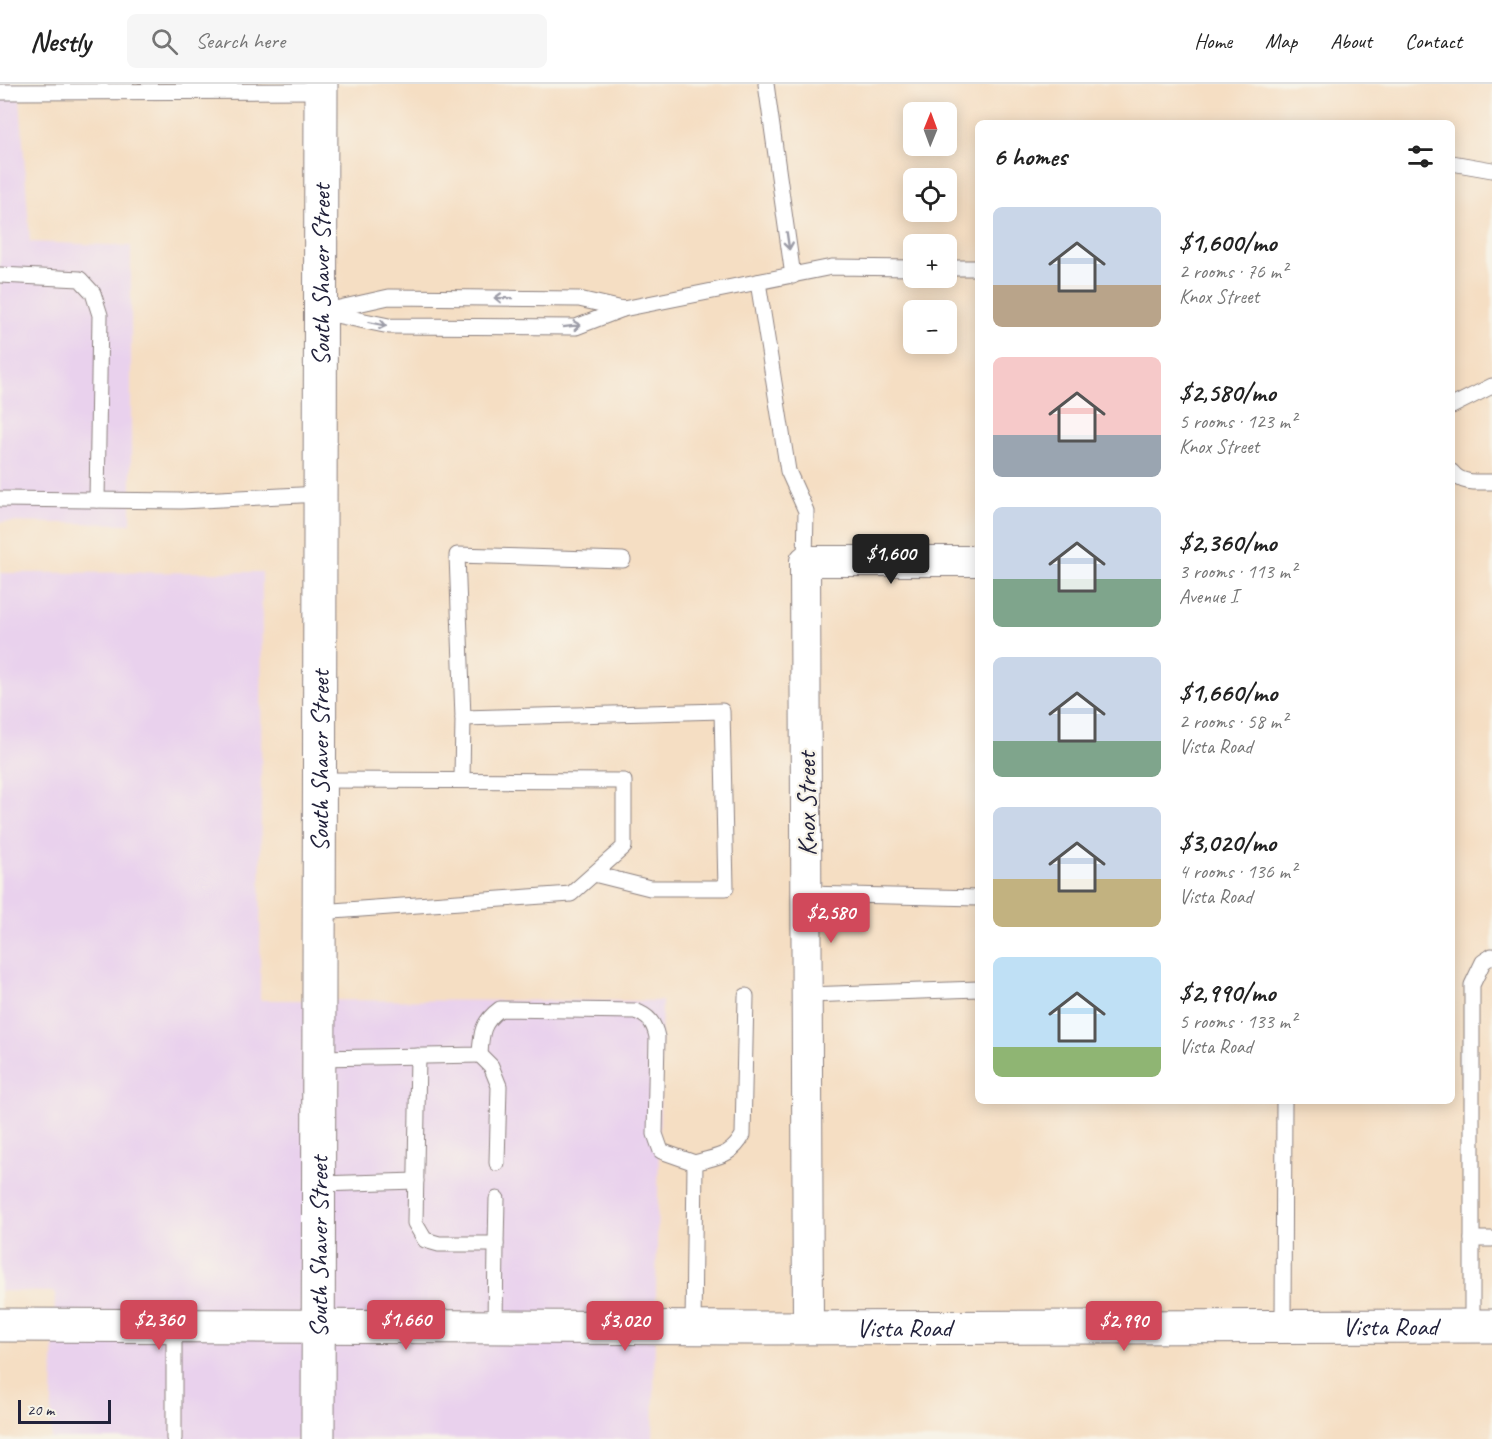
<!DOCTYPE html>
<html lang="en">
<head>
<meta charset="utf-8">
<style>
  body { margin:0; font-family:Caveat,sans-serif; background:#f6f6f6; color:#222; height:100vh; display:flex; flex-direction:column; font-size:22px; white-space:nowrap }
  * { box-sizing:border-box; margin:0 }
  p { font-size:20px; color:#767676 }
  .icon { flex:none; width:33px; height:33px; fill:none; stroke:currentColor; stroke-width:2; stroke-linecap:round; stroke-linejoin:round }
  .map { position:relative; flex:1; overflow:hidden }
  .sheet { position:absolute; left:975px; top:36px; width:480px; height:984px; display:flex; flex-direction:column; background:#fff; border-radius:9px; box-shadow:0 3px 15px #0003 }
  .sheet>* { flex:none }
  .needle { width:39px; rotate:1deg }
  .buttons { position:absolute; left:903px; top:18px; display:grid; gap:12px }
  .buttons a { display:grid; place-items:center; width:54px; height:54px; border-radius:9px; background:#fff; box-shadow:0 3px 15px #0003; font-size:30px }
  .scale { position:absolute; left:18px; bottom:15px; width:93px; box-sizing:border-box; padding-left:6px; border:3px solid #22223b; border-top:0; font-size:16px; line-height:21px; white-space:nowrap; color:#22223b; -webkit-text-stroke:4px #f7f3e8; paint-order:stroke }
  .price { position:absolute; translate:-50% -51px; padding:0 14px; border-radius:6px; background:#d1495b; color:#fff; font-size:20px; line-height:39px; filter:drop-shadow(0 2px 3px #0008) }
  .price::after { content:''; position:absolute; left:50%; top:36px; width:18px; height:14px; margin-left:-9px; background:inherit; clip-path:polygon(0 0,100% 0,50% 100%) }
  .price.on { background:#222; color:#fff }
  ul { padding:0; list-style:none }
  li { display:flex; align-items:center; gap:18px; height:150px; padding:0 18px }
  li span { display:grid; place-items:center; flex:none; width:168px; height:120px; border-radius:9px; color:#555 }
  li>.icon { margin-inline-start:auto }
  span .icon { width:72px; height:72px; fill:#fffc; stroke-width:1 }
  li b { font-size:26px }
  h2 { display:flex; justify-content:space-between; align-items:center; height:72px; padding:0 18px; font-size:26px }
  header { display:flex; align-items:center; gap:36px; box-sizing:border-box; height:84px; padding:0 30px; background:#fff; border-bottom:2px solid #e0e0e0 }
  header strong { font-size:28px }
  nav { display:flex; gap:33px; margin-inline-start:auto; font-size:21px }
  .search { width:420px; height:54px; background:#f6f6f6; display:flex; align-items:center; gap:15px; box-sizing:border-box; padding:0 21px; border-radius:9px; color:#767676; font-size:22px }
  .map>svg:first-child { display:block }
</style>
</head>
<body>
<header>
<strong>Nestly</strong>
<div class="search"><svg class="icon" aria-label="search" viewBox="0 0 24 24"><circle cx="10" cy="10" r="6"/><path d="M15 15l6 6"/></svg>Search here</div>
<nav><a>Home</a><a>Map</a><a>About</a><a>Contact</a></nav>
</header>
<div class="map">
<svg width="1492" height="1355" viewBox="0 0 1492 1355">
  <rect width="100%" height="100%" fill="#f7f3e8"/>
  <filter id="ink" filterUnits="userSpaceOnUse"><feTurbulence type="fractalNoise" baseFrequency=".0167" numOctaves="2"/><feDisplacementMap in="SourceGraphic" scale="12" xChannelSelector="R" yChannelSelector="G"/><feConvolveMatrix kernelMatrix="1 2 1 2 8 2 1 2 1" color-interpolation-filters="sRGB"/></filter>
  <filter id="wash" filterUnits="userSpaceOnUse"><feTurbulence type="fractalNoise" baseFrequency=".008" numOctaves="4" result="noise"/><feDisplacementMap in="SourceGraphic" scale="24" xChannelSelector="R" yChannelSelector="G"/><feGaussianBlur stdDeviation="1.35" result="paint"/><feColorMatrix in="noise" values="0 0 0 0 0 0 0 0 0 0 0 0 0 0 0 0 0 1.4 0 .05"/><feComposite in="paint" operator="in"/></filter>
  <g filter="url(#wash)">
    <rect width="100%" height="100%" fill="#f5dec3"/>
    <g fill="#e9d1ed">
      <polygon points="0,0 19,0 30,158 131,162 131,440 0,438"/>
      <polygon points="262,488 260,916 662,917 653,1355 51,1355 55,1208 0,1207 0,489"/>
    </g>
  </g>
  <g filter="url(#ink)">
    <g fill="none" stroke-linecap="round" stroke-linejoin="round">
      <defs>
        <g id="service">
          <polyline points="766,0 793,192"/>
          <polyline points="0,8 321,7"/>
          <polyline points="1452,79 1492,86"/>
          <polyline points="946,184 978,184"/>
          <polyline points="0,191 80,195 93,209 100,231 97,416"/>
          <polyline points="758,198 788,387 806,427 805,477"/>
          <polyline points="326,227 389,213 579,215 623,225"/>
          <polyline points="321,228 389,242 576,243 623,225 832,183 914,184"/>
          <polyline points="1452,322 1492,302"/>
          <path d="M1452,388C1461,400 1478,398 1492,398"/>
          <polyline points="0,415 181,417 320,410"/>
          <polyline points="463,634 722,627 726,804 650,804 594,790"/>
          <polyline points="462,696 463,634 457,471 623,476"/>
          <polyline points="806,810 978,814"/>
          <polyline points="319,828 571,810 624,763 624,697 319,696"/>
          <polyline points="807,911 978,905"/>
          <polyline points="480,971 491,982 499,1002 497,1079"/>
          <polyline points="418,972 415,1139 425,1156 439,1160 496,1160 495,1242"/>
          <path d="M318,974L480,971C481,949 482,938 500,925L635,927C649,932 654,939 657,953L655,1050L661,1067L695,1079"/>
          <polyline points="319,1100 416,1097"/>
          <polyline points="1472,1155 1492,1155"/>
          <polyline points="496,1160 497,1115"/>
          <polyline points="1283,1241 1284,1017"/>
          <polyline points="1472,1242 1472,901 1483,878 1492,872"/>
          <path d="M693,1243L695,1079C717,1072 731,1073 743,1051L746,912"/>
          <polyline points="174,1355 174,1241"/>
        </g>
        <polyline id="minor" points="808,1243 805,477 978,477"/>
        <g id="tertiary">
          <path id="s1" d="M0,1241L756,1244L1492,1242"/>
        </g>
        <g id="primary">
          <path id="s2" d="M318,1355L321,0"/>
        </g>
      </defs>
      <use href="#service" stroke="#8c807f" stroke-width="17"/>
      <use href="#minor" stroke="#8c807f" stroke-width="32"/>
      <use href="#tertiary" stroke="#8c807f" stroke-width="35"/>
      <use href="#primary" stroke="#8c807f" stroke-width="35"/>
      <use href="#service" stroke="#fff" stroke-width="15"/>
      <use href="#minor" stroke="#fff" stroke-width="30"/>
      <use href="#tertiary" stroke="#fff" stroke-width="33"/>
      <use href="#primary" stroke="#fff" stroke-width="33"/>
    </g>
    <defs><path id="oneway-shaft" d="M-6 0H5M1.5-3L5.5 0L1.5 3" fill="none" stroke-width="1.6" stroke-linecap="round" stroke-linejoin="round" transform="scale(1.5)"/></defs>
    <g stroke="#9c9ca7">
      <use href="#oneway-shaft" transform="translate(788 157) rotate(82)"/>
      <use href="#oneway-shaft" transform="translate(503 214) rotate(-179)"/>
      <use href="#oneway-shaft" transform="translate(378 240) rotate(12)"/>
      <use href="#oneway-shaft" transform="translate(572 242) rotate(-7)"/>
    </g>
  </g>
  <g text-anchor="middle" stroke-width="4.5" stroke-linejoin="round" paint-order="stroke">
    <g font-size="26" fill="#22223b" stroke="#f7f3e8">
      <text dy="9" stroke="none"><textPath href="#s2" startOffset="1164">South Shaver Street</textPath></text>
      <text dy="9" stroke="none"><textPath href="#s2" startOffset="678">South Shaver Street</textPath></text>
      <text transform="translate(806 720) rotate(-90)" y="9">Knox Street</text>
      <text dy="9" stroke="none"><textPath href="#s2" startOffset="192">South Shaver Street</textPath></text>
      <text dy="9" stroke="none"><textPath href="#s1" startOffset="1390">Vista Road</textPath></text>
      <text dy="9" stroke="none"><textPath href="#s1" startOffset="904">Vista Road</textPath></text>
    </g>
  </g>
</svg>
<div class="buttons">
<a><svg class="needle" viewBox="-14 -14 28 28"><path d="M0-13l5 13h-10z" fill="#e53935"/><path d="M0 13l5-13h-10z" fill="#767676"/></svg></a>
<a><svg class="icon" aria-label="locate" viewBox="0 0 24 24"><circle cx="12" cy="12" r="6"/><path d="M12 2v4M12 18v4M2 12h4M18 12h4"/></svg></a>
<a>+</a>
<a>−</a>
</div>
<div class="scale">20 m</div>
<b class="price on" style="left:891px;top:501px">$1,600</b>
<b class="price" style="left:831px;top:860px">$2,580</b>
<b class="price" style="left:159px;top:1267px">$2,360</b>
<b class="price" style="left:406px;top:1267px">$1,660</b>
<b class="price" style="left:625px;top:1268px">$3,020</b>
<b class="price" style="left:1124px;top:1268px">$2,990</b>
<section class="sheet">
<h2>6 homes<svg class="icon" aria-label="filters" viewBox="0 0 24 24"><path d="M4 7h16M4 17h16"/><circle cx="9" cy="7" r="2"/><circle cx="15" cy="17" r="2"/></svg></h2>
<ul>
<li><span style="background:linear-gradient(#c9d6e8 65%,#b9a48a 0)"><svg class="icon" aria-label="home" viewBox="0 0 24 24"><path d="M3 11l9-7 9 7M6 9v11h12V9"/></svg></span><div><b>$1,600/mo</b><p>2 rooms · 76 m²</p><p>Knox Street</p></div></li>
<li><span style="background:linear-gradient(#f6c9c9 65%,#9aa5b1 0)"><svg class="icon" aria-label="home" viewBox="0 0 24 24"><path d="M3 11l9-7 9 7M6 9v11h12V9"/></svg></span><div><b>$2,580/mo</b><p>5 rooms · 123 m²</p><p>Knox Street</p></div></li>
<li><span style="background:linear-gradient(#c9d6e8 60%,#7fa58c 0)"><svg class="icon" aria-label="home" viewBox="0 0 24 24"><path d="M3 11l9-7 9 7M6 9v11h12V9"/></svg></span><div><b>$2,360/mo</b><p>3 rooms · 113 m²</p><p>Avenue I</p></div></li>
<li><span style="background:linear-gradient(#c9d6e8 70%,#7fa58c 0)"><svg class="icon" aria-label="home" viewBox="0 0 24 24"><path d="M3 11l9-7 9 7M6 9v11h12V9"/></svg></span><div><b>$1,660/mo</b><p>2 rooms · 58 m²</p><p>Vista Road</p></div></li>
<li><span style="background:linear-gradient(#c9d6e8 60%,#c2b280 0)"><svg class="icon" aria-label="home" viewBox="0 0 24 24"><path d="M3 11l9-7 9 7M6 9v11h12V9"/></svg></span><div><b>$3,020/mo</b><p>4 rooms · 136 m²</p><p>Vista Road</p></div></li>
<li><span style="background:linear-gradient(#bfe0f5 75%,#8fb573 0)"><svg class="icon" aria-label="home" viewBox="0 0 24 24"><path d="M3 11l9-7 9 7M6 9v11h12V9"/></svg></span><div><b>$2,990/mo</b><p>5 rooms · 133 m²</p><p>Vista Road</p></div></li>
</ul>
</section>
</div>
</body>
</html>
